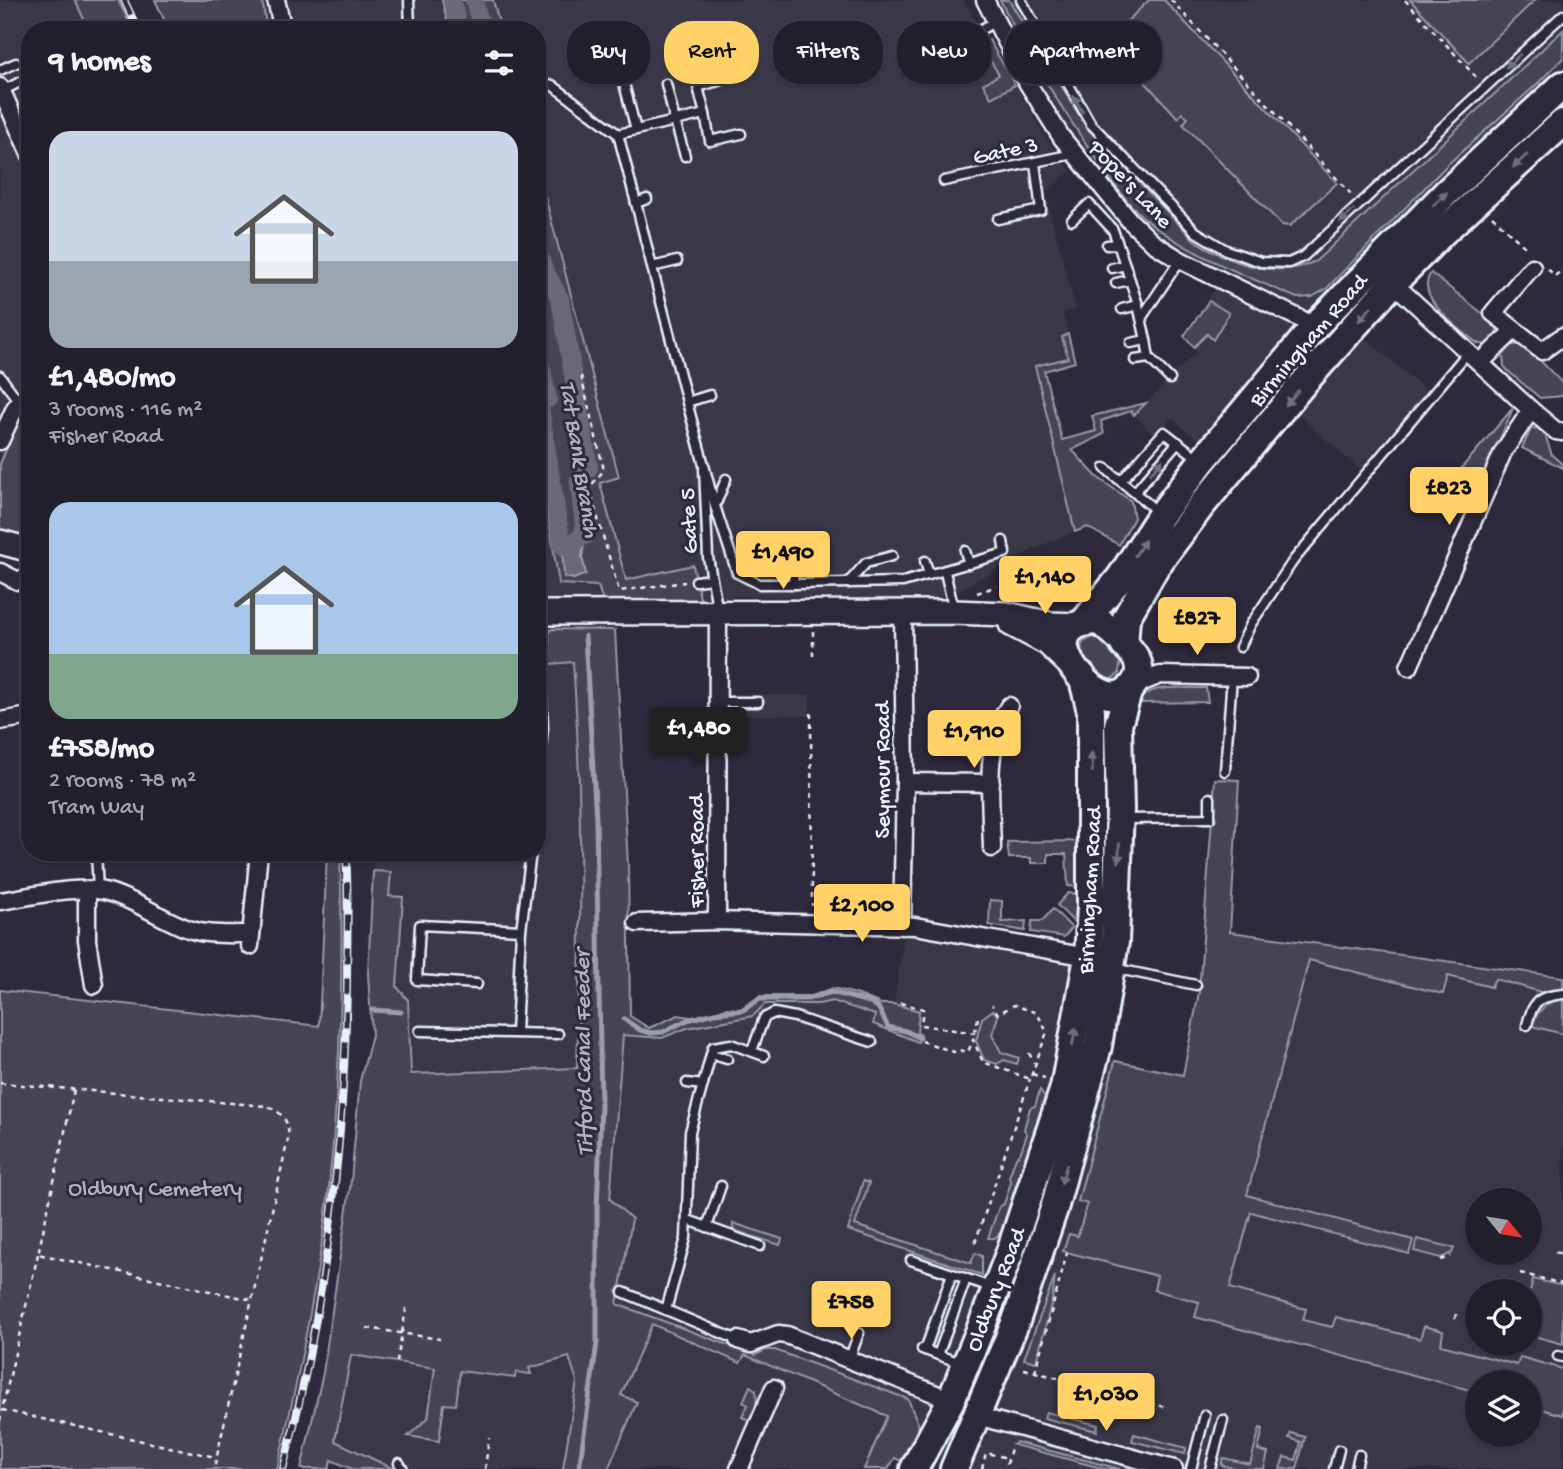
<!DOCTYPE html>
<html lang="en">
<head>
<meta charset="utf-8">
<style>
  body { margin:0; font-family:"Gochi Hand",sans-serif; background:#2b2836; color:#f1f3f6; height:100vh; display:flex; flex-direction:column; font-size:26px; white-space:nowrap }
  * { box-sizing:border-box; margin:0 }
  p { font-size:23px; color:#a3a3aa }
  .icon { flex:none; width:38px; height:38px; fill:none; stroke:currentColor; stroke-width:2; stroke-linecap:round; stroke-linejoin:round }
  .map { position:relative; flex:1; overflow:hidden }
  .sheet { position:absolute; left:21px; top:21px; width:525px; height:840px; display:flex; flex-direction:column; background:#23202e; border-radius:28px; box-shadow:0 2px 5px #0004,0 0 0 2px #403e4a }
  .sheet>* { flex:none }
  .guide { position:absolute; left:567px; top:21px; width:665px; height:63px; display:flex; gap:14px }
  .needle { width:46px; rotate:120deg }
  .tools { position:absolute; left:1465px; top:1188px; display:grid; gap:14px }
  .tools a { display:grid; place-items:center; width:77px; height:77px; border-radius:50%; background:#23202e; box-shadow:0 2px 5px #0004,0 0 0 2px #403e4a; font-size:35px }
  .price { position:absolute; translate:-50% -60px; padding:0 16px; border-radius:7px; background:#ffd166; color:#111; font-size:23px; line-height:46px; filter:drop-shadow(0 2px 4px #0008) }
  .price::after { content:''; position:absolute; left:50%; top:42px; width:21px; height:16px; margin-left:-10px; background:inherit; clip-path:polygon(0 0,100% 0,50% 100%) }
  .price.active { background:#222; color:#fff }
  ul { padding:0; list-style:none }
  li { display:grid; align-content:center; gap:14px; height:371px; padding:0 28px }
  li span { display:grid; place-items:center; height:217px; border-radius:21px; color:#555 }
  li>.icon { margin-inline-start:auto }
  span .icon { width:126px; height:126px; fill:#fffc; stroke-width:1 }
  li b { font-size:30px }
  h2 { display:flex; justify-content:space-between; align-items:center; height:84px; padding:0 28px; font-size:30px }
  .chip { padding:0 24px; border-radius:28px; background:#23202e; box-shadow:0 2px 5px #0004,0 0 0 2px #403e4a; font-size:24px; line-height:63px }
  .chip.active { background:#ffd166; color:#111 }
  .map>svg:first-child { display:block }
</style>
</head>
<body>
<div class="map">
<svg width="1563" height="1469" viewBox="0 0 1563 1469">
  <rect width="100%" height="100%" fill="#2f2a3d"/>
  <filter id="ink" filterUnits="userSpaceOnUse"><feTurbulence type="fractalNoise" baseFrequency=".0143" numOctaves="2"/><feDisplacementMap in="SourceGraphic" scale="14" xChannelSelector="R" yChannelSelector="G"/><feConvolveMatrix kernelMatrix="1 2 1 2 8 2 1 2 1" color-interpolation-filters="sRGB"/></filter>
  <g filter="url(#ink)">
    <g fill="#3b3749" fill-rule="evenodd">
      <polygon points="0,0 94,0 108,30 30,30 30,550 0,542"/>
      <polygon points="262,0 442,0 449,30 267,30"/>
      <polygon points="493,0 964,0 980,30 989,40 1045,136 1059,157 1071,171 1045,193 1076,309 1063,313 1075,362 1044,371 1086,527 1034,549 950,595 931,599 735,596 701,603 692,565 626,581 600,483 618,477 537,166 537,138 547,135 537,99 537,30 501,30"/>
      <polygon points="985,0 1563,0 1563,104 1472,184 1342,318 1427,391 1360,470 1278,396 1221,461 1172,418 1154,435 1134,415 1197,351 1184,336 1220,280 1180,260 1073,154"/>
      <polygon points="537,446 549,509 598,586 604,604 537,601"/>
      <polygon points="537,631 549,631 550,664 573,662 582,837 577,1068 387,1075 381,989 391,872 373,871 372,852 537,852"/>
      <polygon points="718,695 810,695 809,716 718,715"/>
      <path d="M915,926L1103,960L1090,1054L1183,1075L1199,992L1205,929L1563,977V1469H936L946,1440L919,1426L901,1461L895,1458L888,1469H596L602,1297L623,1035L662,1038L687,1028L753,1016L765,1004H819L833,1001L876,1015L873,1024L917,1033L919,1011L894,1004L903,941ZM1477,1200H1530V1253H1477ZM1477,1292H1530V1344H1477ZM1477,1382H1530V1435H1477Z"/>
      <polygon points="568,1093 570,1361 577,1381 563,1469 352,1469 331,1460 363,1293"/>
    </g>
    <g fill="#464455" stroke="#979aa6" stroke-width="2">
      <polygon points="75,0 118,0 133,30 89,30"/>
      <polygon points="155,0 262,0 267,30 169,30"/>
      <polygon points="442,0 493,0 501,30 449,30"/>
      <path d="M1000,0H1009L1087,128L1194,240C1230,263 1275,280 1316,261L1563,30V58L1535,86L1448,164L1326,289L1312,297L1297,298C1247,276 1192,256 1149,222C1126,204 1108,175 1091,151C1058,103 1027,53 1000,0Z"/>
      <polygon points="1149,0 1164,0 1337,183 1290,226 1282,225 1183,124 1188,118 1182,113 1178,118 1110,44 1110,38"/>
      <polygon points="1410,0 1535,0 1469,63"/>
      <polygon points="989,40 1015,85 991,98 983,84 999,75 989,58 950,80 943,68"/>
      <polygon points="537,166 619,477 600,483 626,580 693,565 701,603 604,604 598,586 559,584 537,446"/>
      <path d="M1431,273L1496,324C1499,334 1494,342 1485,345L1477,343C1460,330 1413,296 1431,273Z"/>
      <polygon points="1209,301 1229,313 1213,340 1207,334 1194,347 1184,336"/>
      <polygon points="1068,334 1075,362 1044,371 1062,440 1096,431 1092,416 1146,403 1134,415 1131,411 1101,421 1104,434 1072,450 1097,477 1131,501 1134,518 1119,545 1087,527 1075,532 1035,366 1068,358 1062,337"/>
      <path d="M1512,345C1517,345 1519,344 1524,346C1529,348 1556,377 1563,384V396L1540,398L1508,371L1504,366L1503,355Z"/>
      <polygon points="30,407 30,542 0,534 0,464 17,424"/>
      <polygon points="1513,408 1479,490 1453,478"/>
      <polygon points="1537,428 1545,435 1552,455 1563,465 1563,468 1522,448 1531,429"/>
      <path d="M552,629L615,630L628,865L630,1016L649,1028L678,1015L696,1018L726,1008L740,1009L760,996H812L833,988L856,994L881,1004H894L919,1011L917,1033L921,1035L918,1042L873,1024L875,1015L833,1001L819,1004H765L753,1016L687,1028L662,1038L623,1035L610,1199L632,1219L617,1304L755,1355L766,1350H775L908,1399L919,1426L901,1461L895,1458L888,1469H864L887,1416L745,1355L740,1363L652,1324L621,1395L637,1402L608,1469H563L577,1381L569,1357L529,1368L531,1374L516,1372L515,1378L460,1371L456,1405L444,1404L439,1441L408,1436L428,1418L435,1368L351,1355L335,1441L394,1469H352L331,1460L329,1469H301L323,1373L351,1181L360,1081L372,1035L368,974L373,871L391,872L389,896L403,897L397,987L408,1000L411,1074L577,1068C581,933 583,798 573,662L550,664L549,631Z"/>
      <path d="M1093,637L1101,639L1120,663L1119,674L1108,681L1101,680C1091,669 1076,658 1083,642Z"/>
      <path d="M1206,688L1208,702L1137,703C1148,682 1186,689 1206,688Z"/>
      <polygon points="1215,779 1239,780 1230,932 1563,977 1563,990 1541,992 1495,979 1491,987 1448,976 1443,994 1309,960 1247,1195 1413,1240 1409,1254 1251,1212 1230,1288 1306,1309 1303,1320 1332,1327 1336,1317 1420,1339 1424,1326 1443,1331 1441,1345 1517,1365 1520,1357 1563,1369 1563,1415 1530,1406 1530,1382 1477,1382 1477,1392 1195,1317 1199,1302 1154,1290 1157,1276 1063,1251 1069,1234 1078,1236 1087,1204 1078,1201 1115,1061 1183,1075 1199,992"/>
      <polygon points="1078,841 1079,887 1068,886 1066,854 1048,854 1048,863 1031,863 1031,858 1009,858 1007,842"/>
      <path d="M327,852H340C344,967 340,1083 328,1197C317,1289 298,1380 277,1469H0V990L319,1026Z"/>
      <polygon points="1068,893 1079,894 1079,921 1076,924 1057,905"/>
      <polygon points="990,900 1002,901 1002,922 1026,921 1025,931 989,925"/>
      <polygon points="1053,909 1072,928 1064,937 1031,932 1032,921 1042,921"/>
      <path d="M1563,998V1034L1532,1026C1537,1010 1547,1002 1563,998Z"/>
      <polygon points="993,1010 998,1016 992,1035 1001,1052 1019,1058 1017,1064 1004,1060 997,1064 984,1060 976,1041 982,1018"/>
      <polygon points="1040,1090 1045,1097 1002,1231 995,1238 988,1238 999,1207 1004,1204 1011,1182 1009,1177 1016,1157 1020,1154 1027,1134 1024,1129 1030,1108 1035,1106"/>
      <polygon points="863,1181 869,1183 855,1225 971,1263 975,1253 982,1256 982,1275 848,1230"/>
      <polygon points="733,1223 782,1239 780,1245 733,1230"/>
      <polygon points="1417,1239 1454,1248 1452,1253 1441,1258 1414,1251"/>
      <polygon points="1055,1276 1052,1301 1036,1362 1024,1359"/>
      <polygon points="1533,1279 1563,1286 1563,1344 1530,1335 1530,1292"/>
      <path d="M750,1386L756,1390C758,1402 756,1411 750,1421L742,1417L748,1405L743,1402Z"/>
      <polygon points="1046,1412 1098,1425 1097,1431 1044,1418"/>
      <polygon points="1260,1428 1263,1429 1258,1450 1268,1453 1264,1469 1237,1469 1221,1465 1223,1458 1250,1464"/>
      <polygon points="1291,1433 1305,1437 1297,1469 1280,1469 1284,1457 1296,1460 1301,1442 1289,1438"/>
      <polygon points="1134,1434 1186,1448 1185,1454 1132,1441"/>
      <polygon points="1016,1442 1120,1469 1105,1469 1014,1445"/>
    </g>
    <polygon fill="#696978" stroke="#9c9fab" stroke-width="2" points="585,536 582,557 586,574 574,579 564,577 562,546"/>
    <g fill="none" stroke-linecap="round" stroke-linejoin="round">
      <g stroke="#9c9fab" stroke-width="5">
        <polyline points="372,1010 401,1012"/>
        <polyline points="624,1019 640,1030 651,1033 663,1032 687,1020 715,1013 743,1010 760,999 807,999 832,992 869,1002 878,1007 888,1027 906,1031 920,1038"/>
        <polyline points="579,1469 597,1343 597,1209 601,1105 596,819 585,636"/>
      </g>
      <g stroke="#696978" stroke-width="18">
        <polyline points="452,0 459,30"/>
        <polyline points="474,0 482,30"/>
        <polyline points="537,247 543,267 560,299 589,468 579,479 579,484 585,536 562,546 537,389"/>
        <polyline points="537,348 548,399"/>
      </g>
      <defs>
        <g id="lane">
          <polyline points="409,0 410,30"/>
          <polyline points="1021,0 1091,124 1196,232 1226,250 1261,262 1289,263 1304,256 1563,15"/>
          <polyline points="615,49 636,130 618,134"/>
          <polyline points="917,65 996,21"/>
          <polyline points="0,70 16,63"/>
          <polyline points="552,85 618,134 636,203"/>
          <polyline points="2,91 24,80"/>
          <polyline points="705,114 698,87 728,78"/>
          <polyline points="636,130 675,121 666,84"/>
          <polyline points="685,156 675,121 705,114 710,141 741,134"/>
          <polyline points="944,181 1073,154"/>
          <polyline points="647,199 636,203 652,267"/>
          <polyline points="998,219 1041,210 1035,163"/>
          <polyline points="1072,220 1089,204 1113,230 1118,244 1107,245"/>
          <polyline points="677,261 652,267 687,402"/>
          <polyline points="1112,268 1125,265 1118,244"/>
          <polyline points="1116,283 1130,280 1125,265"/>
          <polyline points="1122,309 1138,305 1130,280"/>
          <polyline points="1142,317 1180,260"/>
          <polyline points="1146,340 1149,358 1170,379"/>
          <polyline points="1131,343 1146,340 1138,305"/>
          <polyline points="1135,360 1149,358"/>
          <polyline points="0,376 20,403"/>
          <polyline points="710,395 687,402 715,506"/>
          <polyline points="1105,468 1159,513"/>
          <polyline points="704,469 708,557 718,612"/>
          <polyline points="726,479 715,506 737,573 759,584 795,584"/>
          <polyline points="1121,481 1164,432 1199,459"/>
          <polyline points="1135,492 1178,442"/>
          <polyline points="965,551 969,564"/>
          <polyline points="892,556 866,563 848,583 903,582 1005,553 1003,541"/>
          <polyline points="788,558 795,584 848,583"/>
          <polyline points="925,561 929,575"/>
          <polyline points="945,572 954,610"/>
          <polyline points="696,581 711,579"/>
          <polyline points="1240,647 1251,624 1293,561 1469,351"/>
          <polyline points="718,702 758,702"/>
          <polyline points="1225,771 1232,676"/>
          <polyline points="537,788 543,728 539,616"/>
          <polyline points="1125,819 1210,818 1210,798"/>
          <polyline points="96,852 98,891"/>
          <polyline points="521,930 531,852"/>
          <polyline points="1113,968 1196,985"/>
          <polyline points="477,984 417,980 420,925 521,930 516,1033"/>
          <path d="M1527,1025C1533,1000 1538,997 1563,994"/>
          <polyline points="420,1031 558,1034"/>
          <polyline points="752,1051 764,1018 774,1013 795,1017 872,1042"/>
          <polyline points="711,1054 727,1059"/>
          <polyline points="687,1083 703,1085"/>
          <polyline points="688,1220 760,1246"/>
          <polyline points="707,1227 721,1186"/>
          <polyline points="911,1260 991,1287"/>
          <polyline points="623,1292 738,1340"/>
          <polyline points="666,1310 686,1238 690,1132 713,1047 731,1044 764,1056"/>
          <polyline points="922,1349 963,1364"/>
          <polyline points="925,1350 952,1274"/>
          <polyline points="938,1355 966,1279"/>
          <polyline points="1558,1356 1563,1357"/>
          <polyline points="849,1360 859,1333"/>
          <polyline points="399,1463 403,1469"/>
          <polyline points="1191,1469 1205,1415"/>
          <polyline points="1210,1469 1223,1420"/>
          <polyline points="1334,1469 1339,1450"/>
          <polyline points="1356,1469 1359,1455"/>
        </g>
        <g id="street">
          <polyline points="276,0 283,30"/>
          <polyline points="985,0 1028,84 1062,138 1130,221 1153,243 1180,260 1315,326"/>
          <polyline points="0,87 30,154"/>
          <polyline points="1532,267 1493,313 1542,351 1563,336"/>
          <polyline points="1393,283 1531,410 1556,431 1563,432"/>
          <polyline points="1481,362 1514,330"/>
          <polyline points="0,441 15,408 30,393"/>
          <polyline points="0,572 18,581 30,576"/>
          <polyline points="1409,667 1503,452 1531,410"/>
          <polyline points="1133,686 1160,675 1247,677"/>
          <polyline points="0,721 30,716"/>
          <polyline points="905,782 991,783"/>
          <path d="M992,848C991,802 983,745 1009,706"/>
          <polyline points="87,890 87,940 94,985"/>
          <path d="M0,901C31,897 77,884 108,892C133,899 157,916 181,926C202,936 228,934 251,934"/>
          <polyline points="717,921 718,613"/>
          <polyline points="637,923 717,921 915,926 1088,957"/>
          <polyline points="902,926 905,782 903,613"/>
          <polyline points="250,946 259,852"/>
          <polyline points="738,1340 751,1344 778,1334 787,1335 951,1400"/>
          <polyline points="977,1416 1174,1469"/>
          <polyline points="739,1469 774,1388"/>
        </g>
        <g id="secondary">
          <polyline points="0,542 30,550"/>
          <polyline points="537,613 954,612 1006,614 1050,624 1077,625"/>
          <polyline points="1011,624 1047,643 1073,668"/>
        </g>
        <g id="primary">
          <path d="M1097,621C1109,626 1134,651 1138,663C1143,677 1130,693 1117,695C1087,701 1028,625 1097,621Z"/>
          <polyline points="1084,622 1120,578 1161,515 1202,461 1315,326 1447,192 1563,85"/>
          <polyline points="1124,645 1126,618 1156,566 1201,506 1306,380 1393,283 1444,231 1563,123"/>
          <polyline points="914,1469 951,1400 982,1325 1011,1249 1064,1088 1088,957 1091,906 1091,711 1082,676"/>
          <polyline points="954,1469 1016,1321 1054,1209 1098,1046 1115,942 1120,809 1118,725 1129,689"/>
        </g>
      </defs>
      <use href="#lane" stroke="#e8f1f8" stroke-width="13"/>
      <use href="#street" stroke="#e8f1f8" stroke-width="21"/>
      <use href="#secondary" stroke="#e8f1f8" stroke-width="28"/>
      <use href="#primary" stroke="#e8f1f8" stroke-width="32"/>
      <g stroke="#e8f1f8" stroke-width="2.5" stroke-dasharray="5 5" stroke-linecap="butt">
        <polyline points="1171,0 1351,194"/>
        <polyline points="1405,0 1476,77"/>
        <polyline points="1492,216 1528,250"/>
        <polyline points="1548,269 1555,276 1563,269"/>
        <polyline points="581,376 604,470 589,488 619,591 685,582"/>
        <polyline points="977,593 997,586"/>
        <polyline points="813,631 813,659"/>
        <polyline points="811,713 812,906"/>
        <polyline points="900,1003 923,1009 921,1025 975,1033"/>
        <polyline points="978,1018 973,1040 983,1062 1030,1079 1047,1032 1037,1013 1014,1005 998,1014 992,1005"/>
        <polyline points="922,1041 954,1052 959,1050 968,1052 973,1040"/>
        <polyline points="1029,1053 1034,1063"/>
        <polyline points="1032,1074 1045,1078"/>
        <path d="M0,1083L266,1106C282,1111 290,1122 288,1139L214,1469"/>
        <polyline points="74,1090 38,1254 252,1300"/>
        <polyline points="975,1243 1030,1079"/>
        <polyline points="1555,1252 1563,1254"/>
        <polyline points="38,1254 2,1410 215,1457"/>
        <polyline points="1441,1260 1451,1256"/>
        <polyline points="1520,1273 1563,1284"/>
        <polyline points="1455,1319 1457,1310"/>
        <polyline points="367,1328 440,1339"/>
        <polyline points="397,1362 407,1303"/>
        <polyline points="1024,1369 1169,1408"/>
        <polyline points="1035,1372 1067,1253"/>
        <polyline points="0,1421 2,1410"/>
        <polyline points="1007,1464 1012,1444"/>
        <polyline points="485,1469 489,1438"/>
        <polyline points="982,1469 986,1453 1008,1458"/>
      </g>
      <use href="#lane" stroke="#2f2a3d" stroke-width="8"/>
      <use href="#street" stroke="#2f2a3d" stroke-width="16"/>
      <use href="#secondary" stroke="#2f2a3d" stroke-width="23"/>
      <use href="#primary" stroke="#2f2a3d" stroke-width="26"/>
      <defs>
        <g id="rail">
          <polyline points="124,0 138,30"/>
          <path d="M283,1469C325,1312 344,1148 347,985C347,941 349,897 346,852"/>
        </g>
      </defs>
      <use href="#rail" stroke="#e8f1f8" stroke-width="8"/>
      <use href="#rail" stroke="#2f2a3d" stroke-width="5" stroke-dasharray="16" stroke-linecap="butt"/>
    </g>
    <defs><path id="oneway-solid" d="M-6-.8H1V-3.2L6.5 0L1 3.2V.8H-6Z" transform="scale(1.75)"/></defs>
    <g fill="#70707e">
      <use href="#oneway-solid" transform="translate(1513 61) rotate(137)"/>
      <use href="#oneway-solid" transform="translate(1078 104) rotate(-120)"/>
      <use href="#oneway-solid" transform="translate(1520 161) rotate(138)"/>
      <use href="#oneway-solid" transform="translate(1440 199) rotate(-44)"/>
      <use href="#oneway-solid" transform="translate(1347 216) rotate(137)"/>
      <use href="#oneway-solid" transform="translate(1365 314) rotate(132)"/>
      <use href="#oneway-solid" transform="translate(1292 398) rotate(130)"/>
      <use href="#oneway-solid" transform="translate(1156 467) rotate(-49)"/>
      <use href="#oneway-solid" transform="translate(1140 548) rotate(-57)"/>
      <use href="#oneway-solid" transform="translate(1092 762) rotate(-92)"/>
      <use href="#oneway-solid" transform="translate(1119 853) rotate(92)"/>
      <use href="#oneway-solid" transform="translate(1074 1037) rotate(-79)"/>
      <use href="#oneway-solid" transform="translate(1064 1174) rotate(106)"/>
    </g>
  </g>
  <g text-anchor="middle" stroke-width="6" stroke-linejoin="round" paint-order="stroke">
    <g font-size="23" fill="#e8f1f8" stroke="#2f2a3d">
      <text transform="translate(1005 149) rotate(-12)" y="8">Gate 3</text>
      <text transform="translate(1132 183) rotate(47)" y="8">Pope's Lane</text>
      <text transform="translate(1307 339) rotate(-49)" y="8">Birmingham Road</text>
      <text transform="translate(687 521) rotate(-93)" y="8">Gate 5</text>
      <text transform="translate(881 770) rotate(-90)" y="8">Seymour Road</text>
      <text transform="translate(695 851) rotate(-90)" y="8">Fisher Road</text>
      <text transform="translate(1088 890) rotate(-87)" y="8">Birmingham Road</text>
      <text transform="translate(994 1289) rotate(-69)" y="8">Oldbury Road</text>
    </g>
    <g font-size="23" fill="#afb4bf" stroke="#2f2a3d">
      <text x="155" y="1195">Oldbury Cemetery</text>
    </g>
    <g font-size="24" font-style="italic" fill="#afb4be" stroke="#2f2a3d">
      <text transform="translate(581 459) rotate(81)" y="8">Tat Bank Branch</text>
      <text transform="translate(582 1053) rotate(-91)" y="8">Titford Canal Feeder</text>
    </g>
  </g>
</svg>
<div class="tools">
<a><svg class="needle" viewBox="-14 -14 28 28"><path d="M0-13l5 13h-10z" fill="#e53935"/><path d="M0 13l5-13h-10z" fill="#a3a3aa"/></svg></a>
<a><svg class="icon" aria-label="locate" viewBox="0 0 24 24"><circle cx="12" cy="12" r="6"/><path d="M12 2v4M12 18v4M2 12h4M18 12h4"/></svg></a>
<a><svg class="icon" aria-label="layers" viewBox="0 0 24 24"><path d="M12 4l9 5-9 5-9-5zM3 14l9 5 9-5"/></svg></a>
</div>
<b class="price" style="left:1449px;top:527px">£823</b>
<b class="price" style="left:783px;top:591px">£1,490</b>
<b class="price" style="left:1045px;top:616px">£1,140</b>
<b class="price" style="left:1197px;top:657px">£827</b>
<b class="price active" style="left:699px;top:767px">£1,480</b>
<b class="price" style="left:974px;top:770px">£1,910</b>
<b class="price" style="left:862px;top:944px">£2,100</b>
<b class="price" style="left:851px;top:1341px">£758</b>
<b class="price" style="left:1106px;top:1433px">£1,030</b>
<div class="guide">
<a class="chip">Buy</a>
<a class="chip active">Rent</a>
<a class="chip">Filters</a>
<a class="chip">New</a>
<a class="chip">Apartment</a>
</div>
<section class="sheet">
<h2>9 homes<svg class="icon" aria-label="filters" viewBox="0 0 24 24"><path d="M4 7h16M4 17h16"/><circle cx="9" cy="7" r="2"/><circle cx="15" cy="17" r="2"/></svg></h2>
<ul>
<li><span style="background:linear-gradient(#c9d6e8 60%,#9aa5b1 0)"><svg class="icon" aria-label="home" viewBox="0 0 24 24"><path d="M3 11l9-7 9 7M6 9v11h12V9"/></svg></span><div><b>£1,480/mo</b><p>3 rooms · 116 m²</p><p>Fisher Road</p></div></li>
<li><span style="background:linear-gradient(#a9c7e8 70%,#7fa58c 0)"><svg class="icon" aria-label="home" viewBox="0 0 24 24"><path d="M3 11l9-7 9 7M6 9v11h12V9"/></svg></span><div><b>£758/mo</b><p>2 rooms · 78 m²</p><p>Tram Way</p></div></li>
</ul>
</section>
</div>
</body>
</html>
